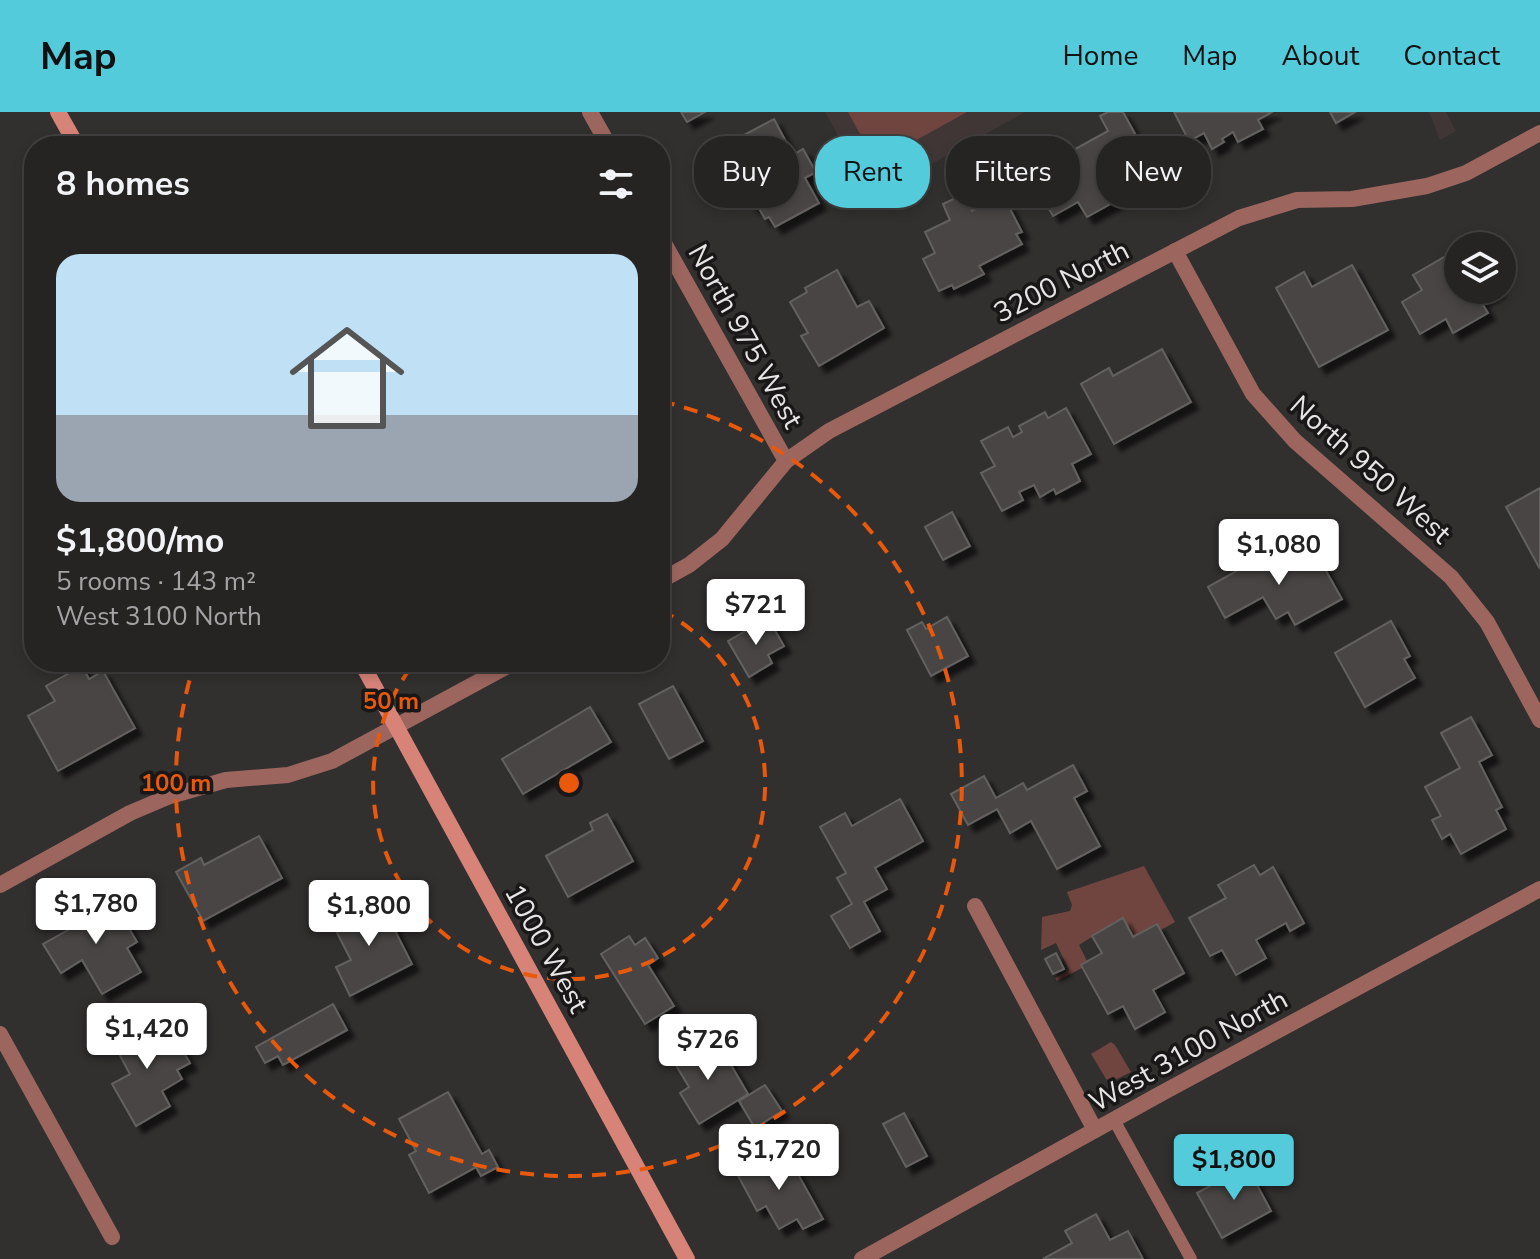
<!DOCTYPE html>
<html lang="en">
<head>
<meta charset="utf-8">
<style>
  body { margin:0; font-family:"Nunito Sans",sans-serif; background:#322f30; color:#f1f3f6; height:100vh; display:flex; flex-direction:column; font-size:30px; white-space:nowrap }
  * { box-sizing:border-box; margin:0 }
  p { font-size:26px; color:#a4a4a6 }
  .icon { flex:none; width:44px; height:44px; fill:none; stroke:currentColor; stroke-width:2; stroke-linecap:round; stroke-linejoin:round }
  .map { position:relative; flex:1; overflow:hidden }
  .sheet { position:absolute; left:24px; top:24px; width:646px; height:536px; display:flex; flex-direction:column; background:#262323; border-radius:32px; box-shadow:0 4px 12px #0003,0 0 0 2px #424041 }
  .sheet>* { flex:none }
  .banner { position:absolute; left:694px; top:24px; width:726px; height:72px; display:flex; gap:16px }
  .controls { position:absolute; left:1444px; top:120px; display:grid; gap:16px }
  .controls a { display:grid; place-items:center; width:72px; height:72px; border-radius:50%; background:#262323; box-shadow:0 4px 12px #0003,0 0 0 2px #424041; font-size:40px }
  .price { position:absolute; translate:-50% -68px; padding:0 18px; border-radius:8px; background:#fff; color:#222; font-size:26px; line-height:52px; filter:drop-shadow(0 2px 4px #0008) }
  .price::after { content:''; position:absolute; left:50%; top:48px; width:24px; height:18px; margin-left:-12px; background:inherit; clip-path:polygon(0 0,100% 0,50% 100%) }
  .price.on { background:#53cbdb; color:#111 }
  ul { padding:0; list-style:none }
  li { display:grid; align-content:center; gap:16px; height:424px; padding:0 32px }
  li+li { border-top:2px solid #424041 }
  li span { display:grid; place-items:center; height:248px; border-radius:24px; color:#555 }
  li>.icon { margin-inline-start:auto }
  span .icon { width:144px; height:144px; fill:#fffc; stroke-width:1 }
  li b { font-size:34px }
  h2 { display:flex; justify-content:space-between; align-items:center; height:96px; padding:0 32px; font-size:34px }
  .pill { padding:0 28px; border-radius:32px; background:#262323; box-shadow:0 4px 12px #0003,0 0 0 2px #424041; font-size:28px; line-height:72px }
  .pill.on { background:#53cbdb; color:#111 }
  header { display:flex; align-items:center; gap:48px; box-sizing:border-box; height:112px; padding:0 40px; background:#53cbdb; color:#111 }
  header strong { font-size:38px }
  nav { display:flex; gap:44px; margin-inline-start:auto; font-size:28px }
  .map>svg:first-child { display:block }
</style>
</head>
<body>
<header>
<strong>Map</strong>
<nav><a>Home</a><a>Map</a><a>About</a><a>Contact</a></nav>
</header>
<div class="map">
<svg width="1540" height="1147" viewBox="0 0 1540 1147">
  <defs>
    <filter id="shadow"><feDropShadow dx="7" dy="7" stdDeviation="2" flood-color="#0009"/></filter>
  </defs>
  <rect width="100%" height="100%" fill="#322f2f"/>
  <g fill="#403635">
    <polygon points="825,0 1025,0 872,85"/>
    <polygon points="1429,0 1446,0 1456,19 1440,28"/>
  </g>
  <g fill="#71453f">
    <polygon points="848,0 967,0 893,41 884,42 865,31"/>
    <polygon points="1144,754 1175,810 1161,818 1156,812 1133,825 1122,806 1079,833 1087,849 1081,853 1082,856 1057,869 1055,866 1069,858 1056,831 1041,838 1042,805 1070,799 1072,793 1067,780"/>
    <polygon points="1111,930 1115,933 1131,960 1113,969 1106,967 1091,942"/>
  </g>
  <g fill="#484544" stroke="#646160" stroke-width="2" filter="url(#shadow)">
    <polygon points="681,0 705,0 687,10"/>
    <polygon points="1108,0 1123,0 1159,65 1087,105 1078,90 1053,104 1030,62 1108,19 1100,4"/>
    <polygon points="1174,0 1272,0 1258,8 1263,17 1238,30 1233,20 1222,27 1224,30 1212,37 1204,21 1189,29"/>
    <polygon points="1330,0 1355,0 1336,11"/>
    <polygon points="774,7 793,43 803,37 816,60 805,66 819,91 775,115 769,105 765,107 757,93 753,95 746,83 750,80 747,74 722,88 710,60 737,46 729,31"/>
    <polygon points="964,82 972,99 997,86 1001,95 1007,91 1022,120 1016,122 1022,132 979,154 984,162 954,177 952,173 939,179 923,147 935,141 925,120 950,108 943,92"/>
    <polygon points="1444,145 1451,157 1458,153 1458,178 1498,178 1480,188 1488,201 1453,221 1446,207 1420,222 1402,190 1422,178 1413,163"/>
    <polygon points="1352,153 1388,218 1319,255 1276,176 1304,160 1312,175"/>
    <polygon points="837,158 857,195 869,189 884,216 819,254 801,224 808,221 790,190 807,180 805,176"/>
    <polygon points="1162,237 1191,290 1114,332 1081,272 1109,256 1113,264"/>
    <polygon points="1066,296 1091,342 1072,352 1080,369 1056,382 1054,377 1040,385 1034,373 1019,380 1023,388 1002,399 981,361 995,354 981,329 1008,315 1013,325 1022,320 1019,314 1045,300 1048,306"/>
    <polygon points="1540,376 1540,457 1506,395"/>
    <polygon points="952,400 970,434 943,448 925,415"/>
    <polygon points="1296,436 1304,450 1317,443 1342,487 1295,513 1288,500 1276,507 1263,485 1225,506 1208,475 1262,445 1266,453"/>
    <polygon points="947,505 968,544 931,564 907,518 922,510 926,517"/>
    <polygon points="768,506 784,534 768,543 772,551 749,565 728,529"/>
    <polygon points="1391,509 1410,544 1404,547 1415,566 1365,595 1335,541"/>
    <polygon points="82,554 89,567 103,559 135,616 58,659 28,604 55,589 46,574"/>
    <polygon points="673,574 703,629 669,647 639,592"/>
    <polygon points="590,595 611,630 523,682 502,647"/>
    <polygon points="1471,605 1492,643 1479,650 1502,695 1496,698 1506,717 1461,742 1450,722 1442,727 1432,708 1441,704 1425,675 1460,656 1441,621"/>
    <polygon points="1073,653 1087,679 1074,686 1100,734 1057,757 1031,709 1010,721 997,697 968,713 951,682 984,664 996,686 1023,671 1027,678"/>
    <polygon points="900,687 923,729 875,756 887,777 864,790 880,819 850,836 831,804 852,792 837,766 846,761 820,715 845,701 852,714"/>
    <polygon points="607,702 633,749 568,785 546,744 593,718 590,711"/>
    <polygon points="259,724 282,766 203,809 176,760 201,746 204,753"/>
    <polygon points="1254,753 1260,763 1273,755 1304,811 1290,819 1286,811 1256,828 1266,846 1236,863 1222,838 1210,844 1189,806 1226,786 1218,773"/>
    <polygon points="100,786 114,811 123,806 137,830 127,836 141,860 102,882 82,848 61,861 43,832 68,818 61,808"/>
    <polygon points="379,787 412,852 350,884 336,855 351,848 332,811"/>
    <polygon points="1123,806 1133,825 1157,812 1184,861 1153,878 1165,900 1135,917 1123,894 1108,902 1081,853 1102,841 1092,824"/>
    <polygon points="629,824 635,833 645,826 658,846 648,853 674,894 645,912 601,842"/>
    <polygon points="1056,841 1064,857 1053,862 1045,847"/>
    <polygon points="333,892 347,918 283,953 278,944 265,951 256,935"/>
    <polygon points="151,908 166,935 177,929 190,951 177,958 182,967 162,979 170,994 136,1014 112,972 130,962 112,929"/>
    <polygon points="697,929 709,950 724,941 748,982 699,1012 680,981 689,975 671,945"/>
    <polygon points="765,973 782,999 755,1016 739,989"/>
    <polygon points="448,980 482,1042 489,1038 498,1055 481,1064 476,1055 429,1081 409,1043 416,1039 399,1007"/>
    <polygon points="904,1001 927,1044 906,1055 883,1012"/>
    <polygon points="764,1043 770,1054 788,1044 823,1107 803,1117 797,1107 779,1117 766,1094 757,1099 735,1058"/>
    <polygon points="1247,1054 1271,1099 1222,1126 1197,1081"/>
    <polygon points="1096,1102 1110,1128 1128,1119 1143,1147 1043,1147 1072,1131 1065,1119"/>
  </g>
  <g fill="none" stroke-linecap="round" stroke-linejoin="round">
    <polyline stroke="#9c665f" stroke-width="12" points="1114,1008 1191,1147"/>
    <g stroke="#9c665f" stroke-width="16">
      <polyline points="590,0 609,34"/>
      <polyline points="660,124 786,349"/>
      <polyline points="1175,139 1253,282 1295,329 1451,465 1487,510 1540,608"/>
      <polyline points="660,469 689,453 722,427 786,349 829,319 1239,106 1297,88 1352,87 1427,74 1466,61 1540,21"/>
      <polyline points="0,773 130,701 170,684 226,668 288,663 332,649 515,550"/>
      <polyline points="975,794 1095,1018"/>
      <polyline points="0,922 112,1125"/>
      <polyline points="862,1147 1162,981 1540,777"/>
    </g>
    <g stroke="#d88378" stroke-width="16">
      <polyline points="58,0 77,34"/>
      <polyline points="361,550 687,1147"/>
    </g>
  </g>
  <g fill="none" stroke="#e8590c" stroke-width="4" stroke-dasharray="14 10">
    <path d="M661 498A196 196 0 1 1 415 550"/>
    <path d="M661 289A393 393 0 1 1 194 553"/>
  </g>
  <g text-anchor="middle" stroke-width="7" stroke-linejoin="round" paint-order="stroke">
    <g font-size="28" fill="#e7e5e5" stroke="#191717">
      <text transform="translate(1061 169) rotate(-27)" y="10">3200 North</text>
      <text transform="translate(746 224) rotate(61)" y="10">North 975 West</text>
      <text transform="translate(1371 357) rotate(42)" y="10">North 950 West</text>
      <text transform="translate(547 836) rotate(61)" y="10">1000 West</text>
      <text transform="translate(1188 938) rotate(-29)" y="10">West 3100 North</text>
    </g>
  </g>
  <circle cx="569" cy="671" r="12" fill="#e8590c" stroke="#191717" stroke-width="4"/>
  <g font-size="24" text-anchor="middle" font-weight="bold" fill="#e8590c" stroke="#191717" stroke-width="7" stroke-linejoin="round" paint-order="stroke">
    <text x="391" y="597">50 m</text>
    <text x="176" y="679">100 m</text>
  </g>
</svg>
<div class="controls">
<a><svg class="icon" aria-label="layers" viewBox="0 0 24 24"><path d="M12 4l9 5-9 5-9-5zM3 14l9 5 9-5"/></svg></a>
</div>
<b class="price" style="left:1279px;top:475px">$1,080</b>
<b class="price" style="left:756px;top:535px">$721</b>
<b class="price" style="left:96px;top:834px">$1,780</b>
<b class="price" style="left:369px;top:836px">$1,800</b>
<b class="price" style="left:147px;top:959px">$1,420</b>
<b class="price" style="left:708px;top:970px">$726</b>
<b class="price" style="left:779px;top:1080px">$1,720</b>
<b class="price on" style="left:1234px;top:1090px">$1,800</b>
<div class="banner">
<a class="pill">Buy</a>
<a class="pill on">Rent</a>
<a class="pill">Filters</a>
<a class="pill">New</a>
</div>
<section class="sheet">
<h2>8 homes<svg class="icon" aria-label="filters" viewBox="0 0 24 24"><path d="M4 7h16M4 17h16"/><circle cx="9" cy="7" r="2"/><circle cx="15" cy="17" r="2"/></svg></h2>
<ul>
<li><span style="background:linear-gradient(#bfe0f5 65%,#9aa5b1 0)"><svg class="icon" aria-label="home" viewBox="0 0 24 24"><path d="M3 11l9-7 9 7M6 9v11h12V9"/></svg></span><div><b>$1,800/mo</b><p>5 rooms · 143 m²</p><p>West 3100 North</p></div></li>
</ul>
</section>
</div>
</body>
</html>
